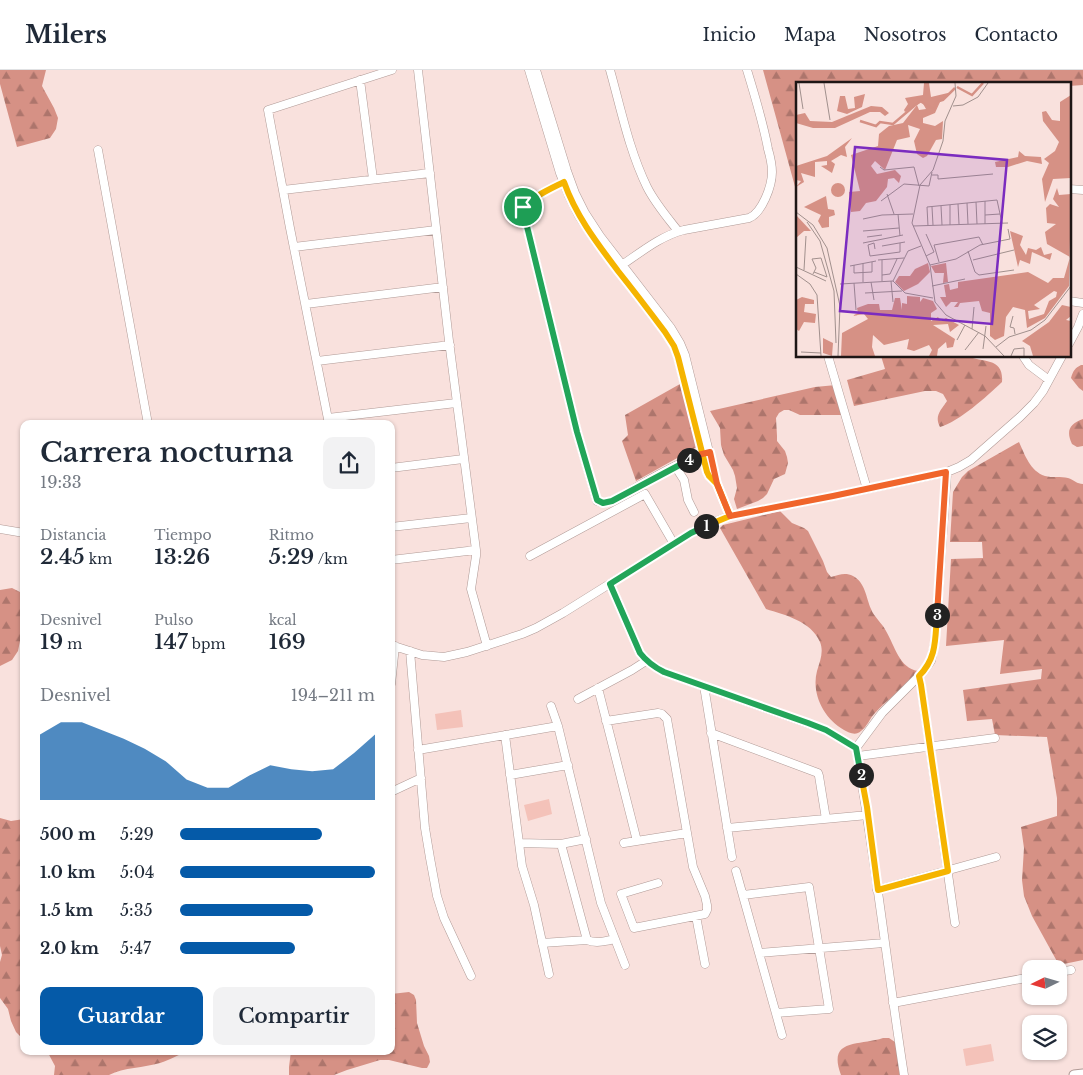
<!DOCTYPE html>
<html lang="es">
<head>
<meta charset="utf-8">
<style>
  :root { --surface:#fff; --page:#f2f2f3; --text:#1f2937; --muted:#747a83; --line:#e0e1e3; --accent:#055aa8 }
  body { margin:0; font-family:"Libre Baskerville",serif; background:var(--page); color:var(--text); height:100vh; display:flex; flex-direction:column; font-size:19px; white-space:nowrap }
  * { box-sizing:border-box; margin:0 }
  p { font-size:16px; color:var(--muted) }
  .icon { flex:none; width:28px; height:28px; fill:none; stroke:currentColor; stroke-width:2; stroke-linecap:round; stroke-linejoin:round }
  .map { position:relative; flex:1; overflow:hidden }
  .panel { position:absolute; left:20px; top:350px; width:375px; height:635px; display:flex; flex-direction:column; background:var(--surface); border-radius:10px; box-shadow:0 1px 4px #0004 }
  .panel>* { flex:none }
  .needle { width:32px; rotate:265deg }
  .tools { position:absolute; left:1022px; top:890px; display:grid; gap:10px }
  .tools a { display:grid; place-items:center; width:45px; height:45px; border-radius:10px; background:var(--surface); box-shadow:0 1px 4px #0004; font-size:25px }
  .pin { position:absolute; display:grid; place-items:center; width:42px; height:42px; color:#fff; margin:-21px; border:2px solid #fff; border-radius:50%; box-shadow:0 1px 5px #0007 }
  .km { position:absolute; width:25px; height:25px; margin:-12px; border-radius:50%; background:#222; color:#fff; font-size:14px; line-height:25px; text-align:center }
  .round { display:grid; place-items:center; flex:none; width:52px; height:52px; border-radius:10px; background:var(--page) }
  .summary { display:flex; align-items:center; justify-content:space-between; height:85px; padding:0 20px }
  h1 { font-size:28px; font-weight:600; line-height:38px }
  .metrics { display:grid; grid-template-columns:repeat(3,1fr); gap:8px; height:85px; padding:5px 20px }
  .metrics div { display:grid; align-content:center }
  .metrics b { font-size:21px; font-weight:600 }
  .metrics small { font-size:14px; font-weight:400 }
  .metrics p { font-size:14px }
  .chart { height:140px; padding:10px 20px }
  .chart p { display:flex; justify-content:space-between }
  .chart svg { width:100%; height:90px; margin-top:5px; fill:var(--accent); opacity:.7 }
  .button { display:flex; gap:10px; margin-top:auto; padding:10px 20px }
  .button a { flex:1; height:58px; border-radius:10px; background:var(--accent); color:#fff; font-size:20px; font-weight:600; line-height:58px; text-align:center }
  .button a+a { background:var(--page); color:var(--text) }
  ul { padding:0 20px; list-style:none; font-size:16px }
  li { display:grid; grid-template-columns:80px 60px 1fr; align-items:center; height:38px }
  li i { height:12px; border-radius:6px; background:var(--accent) }
  header { display:flex; align-items:center; gap:30px; box-sizing:border-box; height:70px; padding:0 25px; background:var(--surface); border-bottom:1px solid var(--line) }
  header strong { font-size:24px }
  nav { display:flex; gap:28px; margin-inline-start:auto; font-size:18px }
  .map>svg:first-child { display:block }
  .forest { fill:url(#forest-firs) }
  .pitch { fill:#f4c2b9 }
  .lines { fill:none; stroke-linecap:round; stroke-linejoin:round }
  .minor-casing { stroke:#b09a96; stroke-width:9 }
  .major-casing { stroke:#b09a96; stroke-width:11 }
  .minor { stroke:#fff; stroke-width:8 }
  .major { stroke:#fff; stroke-width:9 }
  .split-1-casing { stroke:#fff; stroke-width:10 }
  .split-2-casing { stroke:#fff; stroke-width:10 }
  .split-3-casing { stroke:#fff; stroke-width:10 }
  .split-4-casing { stroke:#fff; stroke-width:10 }
  .split-5-casing { stroke:#fff; stroke-width:10 }
  .split-1 { stroke:#f5b400; stroke-width:6 }
  .split-2 { stroke:#22a559; stroke-width:6 }
  .split-3 { stroke:#f5b400; stroke-width:6 }
  .split-4 { stroke:#f0652b; stroke-width:6 }
  .split-5 { stroke:#22a559; stroke-width:6 }
  .inset-river { fill:none; stroke:#d59084; stroke-width:2.5 }
  .inset-road { fill:none; stroke:#a1908d; stroke-width:1 }
  .view { fill:#7b2cbf; fill-opacity:0.15; stroke:#7b2cbf; stroke-width:2.5 }
  .inset-edge { fill:none; stroke:#1e1615; stroke-width:2.5 }
</style>
</head>
<body>
<header>
<strong>Milers</strong>
<nav><a>Inicio</a><a>Mapa</a><a>Nosotros</a><a>Contacto</a></nav>
</header>
<div class="map">
<svg width="1083" height="1005" viewBox="0 0 1083 1005">
  <defs>
    <pattern id="forest-firs" width="22" height="20" patternUnits="userSpaceOnUse" patternTransform="scale(1.25)"><rect width="22" height="20" fill="#d69185"/><path d="M5 1l3.5 6h-7zM16 11l3.5 6h-7z" fill="#ad756c"/></pattern>
  </defs>
  <rect width="100%" height="100%" fill="#f9e1dd"/>
  <path class="forest" d="M0 0H46L42 16 54 38 58 48 56 59 50 68 17 77 0 14Z
    M763 0H1083V15L1069 16V14H797V124Z
    M881 286H967C983 293 1004 287 1002 312 986 327 960 351 940 357 934 346 941 340 947 331L943 324 936 321H925L854 336 847 310 885 299Z
    M1081 295H1083V321L1079 318 1071 308C1073 301 1075 298 1081 295Z
    M680 314 697 377 636 411 622 371 628 365 625 345Z
    M836 315 842 345H800L789 340H784L779 343 776 348 777 366V371L785 381 787 387 788 393 785 404 774 409 767 424 763 428 758 431 737 439 734 429 737 418 735 406 733 400 724 385 721 375 720 358 710 341 815 317Z
    M1083 349V376L1077 377 1072 374C1066 361 1069 354 1083 349Z
    M1019 372C1025 385 1030 401 1045 406 1052 408 1061 406 1068 408 1074 410 1077 414 1083 414V890L1059 895 1032 846 1024 826 1022 810 1024 778 1021 757 1057 746V728L1047 667 995 665 992 649 967 651 963 620 1041 609 1042 599 1000 604 1004 570 946 576 951 489 983 488 982 472H950L953 422 962 407 968 401Z
    M780 441 792 453 804 458 808 461 823 491 827 502 831 507C839 505 845 502 853 506 865 512 866 527 871 539 874 547 882 553 886 561 895 576 899 598 918 601L919 605C904 617 888 629 875 643 870 648 867 657 861 661 856 666 849 663 844 660 824 649 811 624 817 601 820 591 824 582 820 572 811 551 785 545 766 539L720 458 723 455Z
    M12 518 22 523 24 526V565L20 571 18 581 12 590 0 596V520Z
    M0 748 11 751 24 749V967L20 966 16 962 11 951 8 939 0 928V892L2 885 0 876Z
    M409 922 414 925 416 930 417 953 424 976 429 986 430 992 427 998H422L389 990H380L347 1000 334 1005H289V997L291 981H391V924Z
    M883 968H889L898 974 901 1005H841C827 968 859 976 883 968Z
    M47 981H190C179 984 170 990 160 993 144 998 124 997 109 1005H54L55 996Z"/>
  <path class="pitch" d="M461 640 463 657 437 660 435 644Z
    M549 729 552 744 528 751 524 735Z
    M991 974 994 991 966 996 963 979Z"/>
  <g class="lines">
    <g class="minor-casing">
      <path id="minor" d="M418 0 449 271 476 480V486L471 519 487 576
        M529 0 560 103 569 126 579 146 595 170 665 262 674 276 678 287 707 402 709 406 716 413
        M536 0 567 101 575 123 585 143 600 166 671 258 680 273 685 285 717 414 730 446
        M610 0C621 39 629 80 647 117 655 133 667 147 678 161
        M360 10 373 109
        M98 80 148 354
        M570 110C554 116 535 125 523 137V140L577 362 597 431 603 433 612 431C643 414 677 392 709 382
        M1069 119 1083 120
        M283 120 430 103
        M294 177 436 160
        M619 197C640 183 660 166 684 160L749 148C762 143 772 116 772 102 772 94 770 86 768 79 763 52 755 26 747 0
        M1069 231 1083 233
        M306 234 443 217
        M1069 274 1078 257 1083 244
        M828 286 867 419
        M1023 286 1029 295 1049 310
        M317 291 450 275
        M328 348 456 333
        M329 354 290 158 268 40 392 0
        M675 396 684 410 688 430 694 442
        M391 398 463 389
        M391 457 471 448
        M0 459 24 463
        M530 486 645 424 674 474
        M391 490 476 480
        M610 514 640 583C647 592 654 596 664 602L807 653 826 660 856 678
        M391 575 422 585 444 587 467 582 522 564 536 558 563 543 691 463 709 454 730 446 833 426 947 402 959 397 971 390 1020 347 1034 333 1043 321 1062 286
        M410 581 425 758 430 788 437 826 444 848 471 906
        M919 606 921 615 955 853
        M391 614 395 576
        M704 616 732 787
        M598 618 637 771
        M578 629 632 600 646 591
        M551 636 558 656 601 833 625 895
        M606 651 658 643 662 644 667 649 693 797 705 826 707 835V840L705 844 634 858 621 824 658 813
        M711 663 818 703 819 706 826 749
        M505 665 522 796 534 835 549 904
        M418 680 558 656
        M858 686 995 668
        M510 705 568 695
        M391 722 421 708
        M727 758 868 745
        M519 773 561 774 586 769
        M624 773 687 763
        M561 774 587 870
        M736 801 782 965
        M877 820 996 787
        M743 825 809 817 829 939 776 943
        M696 846 705 894
        M542 873 587 870C596 874 606 871 615 869
        M759 883 884 873
        M1059 902 1071 900
        M893 933 1031 907
        M904 1005C887 896 875 787 856 678L882 643 924 601 931 591 935 572 947 402"/>
    </g>
    <g class="major-casing">
      <path id="major" d="M1074 1005 1083 1004"/>
    </g>
    <use href="#minor" class="minor"/>
    <use href="#major" class="major"/>
  </g>
  <g class="lines">
    <g class="split-1-casing">
      <path id="split-1" d="M523 137C534 126 550 119 564 112 576 146 597 173 618 201 634 221 650 242 665 262L674 276 678 287 707 402 709 406 717 414 730 446 706 456"/>
    </g>
    <g class="split-2-casing">
      <path id="split-2" d="M706 456 691 463 610 514 640 583C647 592 654 597 664 602L808 653 826 660 856 678 861 705"/>
    </g>
    <g class="split-3-casing">
      <path id="split-3" d="M861 705 867 737 878 820 948 801 921 615 919 606C937 588 935 569 937 545"/>
    </g>
    <g class="split-4-casing">
      <path id="split-4" d="M689 390 698 385 710 382 717 414 730 446 833 426 946 402 937 545"/>
    </g>
    <g class="split-5-casing">
      <path id="split-5" d="M523 137V140L577 362 597 430 603 433 612 431 689 390"/>
    </g>
    <use href="#split-1" class="split-1"/>
    <use href="#split-2" class="split-2"/>
    <use href="#split-3" class="split-3"/>
    <use href="#split-4" class="split-4"/>
    <use href="#split-5" class="split-5"/>
  </g>
  <g transform="translate(796 12)">
    <rect width="275" height="275" fill="#f9e1dd"/>
    <path d="M128 1H133L135 15 156 10 144 20 139 31 127 36V41L139 44 147 39 146 57 140 58 131 74 127 76 121 72 118 59 124 47 112 43 114 55 101 58 89 88 79 79 75 84 81 92 99 88 105 94 103 101 98 96 92 97 91 105 80 119 70 121 64 129 55 130 53 110 64 109 55 73 82 64 83 52 93 44 107 41 121 23 123 28 130 27 126 20 109 30 108 28 112 22 109 16 127 13ZM69 12 66 25 51 32 41 29 44 14H49L52 27 59 26 58 15ZM275 13V96L257 97 249 120 246 97 253 81 248 77 259 69 263 60 247 39 246 30 250 29 256 38 264 39V20ZM75 24 86 25 93 31 89 34 84 30H74L39 46H17L0 41V33L9 31 14 39 36 40ZM56 56 49 65 51 75 45 73 35 79 39 82 36 91 25 84 31 83V79L19 80V95L5 91 8 100 0 105 5 99 0 98V84L31 74ZM223 69 229 74 245 75 246 82 231 79 212 85H200L199 80 222 75ZM35 108a7 7 0 1 1 14 0a7 7 0 1 1-14 0ZM261 106 263 113 275 112 273 204 249 236 231 246 229 228 217 225 210 235 208 254 199 258 194 254V231L186 229 183 219 164 221 162 225H158L162 220H155L150 225 144 215H150L148 203 153 202 154 208 162 206V200L232 190 252 201 257 196H268L274 175 251 162 249 150 260 142 251 141 250 126 254 122 263 125 257 117ZM258 209 261 210 260 215 253 219 248 232 233 237 232 229 244 227 238 223ZM30 114 32 127 38 128 39 133 33 135V145L26 146 22 139 25 133 8 125ZM0 133 15 149H8L0 156ZM214 149 227 154 224 163 230 173 232 166 240 168 245 165 248 173 256 171 254 178 236 170 234 182 224 178 222 185ZM132 181 134 190 122 202 108 209 99 200 103 194H114L119 187ZM150 181 152 200 147 201 148 191H139L135 184ZM111 214 124 215V220L127 216 137 219 141 227 135 231V239L142 235 145 239 150 236 163 243 154 250 152 242 137 243 159 257 157 265 151 266 150 260 142 267 141 274H133L136 268 133 263 118 269 111 267 113 257 88 263 77 253 76 265 79 274H45L46 251 72 237 68 232 56 234 62 231 61 226 72 222H83L84 228H96L99 216H104L106 228V221L111 222ZM6 215 18 218V222H9L8 230 20 232 19 241 8 240 3 249 0 247V218ZM266 223 275 225V234L270 238 275 239V274H237L234 264 226 259 253 240ZM27 256 37 261 36 274 27 271Z" fill="#d69185" fill-rule="evenodd"/>
    <path class="inset-river" d="M161 5 176 13 187 1M64 39 80 44 84 40 97 42 124 19 138 27 140 20 147 18 159 6"/>
    <path class="inset-road" d="M3 1 7 27M28 1 34 38M159 1 160 14 149 39 147 59 137 88 124 103 116 141 134 183 139 220 150 233 189 254 208 274M157 24 167 23 182 15 192 1M84 85 88 88 118 85 123 104M136 93H142V97L197 92M91 112 98 132M85 119 108 102 133 104 136 90M189 119V142M180 120 181 142M171 121 172 142M162 122 163 142M154 123V143M145 124 146 143M136 125 137 143M0 130 17 143 31 166 44 224 42 274M102 132 104 154M189 133 204 132M67 137 86 133 117 132M11 140 24 159 38 209 40 261M117 144 212 141M132 144 131 125 201 118 206 141M67 149 103 146M71 155 86 153M67 161 107 153M86 164 109 160M79 167 78 161 72 163 74 174 104 170V161M172 169 179 190 183 193 218 188M130 174 138 170 130 152M82 178 108 176M86 178V199M177 178 218 168M143 180 138 163 183 155 187 163M58 183V191L76 190V180M134 183 160 177 184 163 214 157 212 147M54 184 80 179M0 185 30 199M8 188 10 154M0 192 14 202 21 213 25 274M17 192 20 186 16 177 25 176 31 195 18 190M86 193 94 192 101 177M95 199 97 220M97 199 112 169 125 164M67 200V181M75 200 78 218M58 201 60 228M44 202 97 199 109 211 137 216M136 204 169 197M69 211 106 209M217 234 214 245 218 246 219 252M176 247 178 225M161 258 169 243M200 265 213 255 235 248 249 238 275 204M187 267 190 244M169 268 183 250M5 270 25 271M215 274 218 267 228 266V274"/>
    <path class="view" d="M59 65 211 78 196 242 44 229Z"/>
    <rect width="275" height="275" class="inset-edge"/>
  </g>
</svg>
<div class="tools">
<a><svg class="needle" viewBox="-14 -14 28 28"><path d="M0-13l5 13h-10z" fill="#e53935"/><path d="M0 13l5-13h-10z" fill="#747a83"/></svg></a>
<a><svg class="icon" aria-label="layers" viewBox="0 0 24 24"><path d="M12 4l9 5-9 5-9-5zM3 14l9 5 9-5"/></svg></a>
</div>
<div class="pin" style="left:523px;top:137px;background:#1e9e55"><svg class="icon" aria-label="arrive" viewBox="0 0 24 24"><path d="M6 21V4h12l-3 4 3 4H6"/></svg></div>
<b class="km" style="left:706px;top:456px">1</b>
<b class="km" style="left:861px;top:705px">2</b>
<b class="km" style="left:937px;top:545px">3</b>
<b class="km" style="left:689px;top:390px">4</b>
<section class="panel">
<div class="summary"><div><h1>Carrera nocturna</h1><p>19:33</p></div><a class="round"><svg class="icon" aria-label="share" viewBox="0 0 24 24"><path d="M12 15V3M7 8l5-5 5 5M5 13v7h14v-7"/></svg></a></div>
<div class="metrics">
<div><p>Distancia</p><b>2.45<small> km</small></b></div>
<div><p>Tiempo</p><b>13:26</b></div>
<div><p>Ritmo</p><b>5:29<small> /km</small></b></div>
</div>
<div class="metrics">
<div><p>Desnivel</p><b>19<small> m</small></b></div>
<div><p>Pulso</p><b>147<small> bpm</small></b></div>
<div><p>kcal</p><b>169</b></div>
</div>
<div class="chart"><p><span>Desnivel</span>194–211 m</p>
<svg viewBox="0 0 160 44" preserveAspectRatio="none"><path d="M0 44V12L10 6L20 6L30 10L40 14L50 19L60 25L70 34L80 38L90 38L100 32L110 27L120 29L130 30L140 29L150 21L160 12V44z"/></svg>
</div>
<ul>
<li><b>500 m</b>5:29<i style="width:73%"></i></li>
<li><b>1.0 km</b>5:04<i style="width:100%"></i></li>
<li><b>1.5 km</b>5:35<i style="width:68%"></i></li>
<li><b>2.0 km</b>5:47<i style="width:59%"></i></li>
</ul>
<div class="button"><a>Guardar</a><a>Compartir</a></div>
</section>
</div>
</body>
</html>
